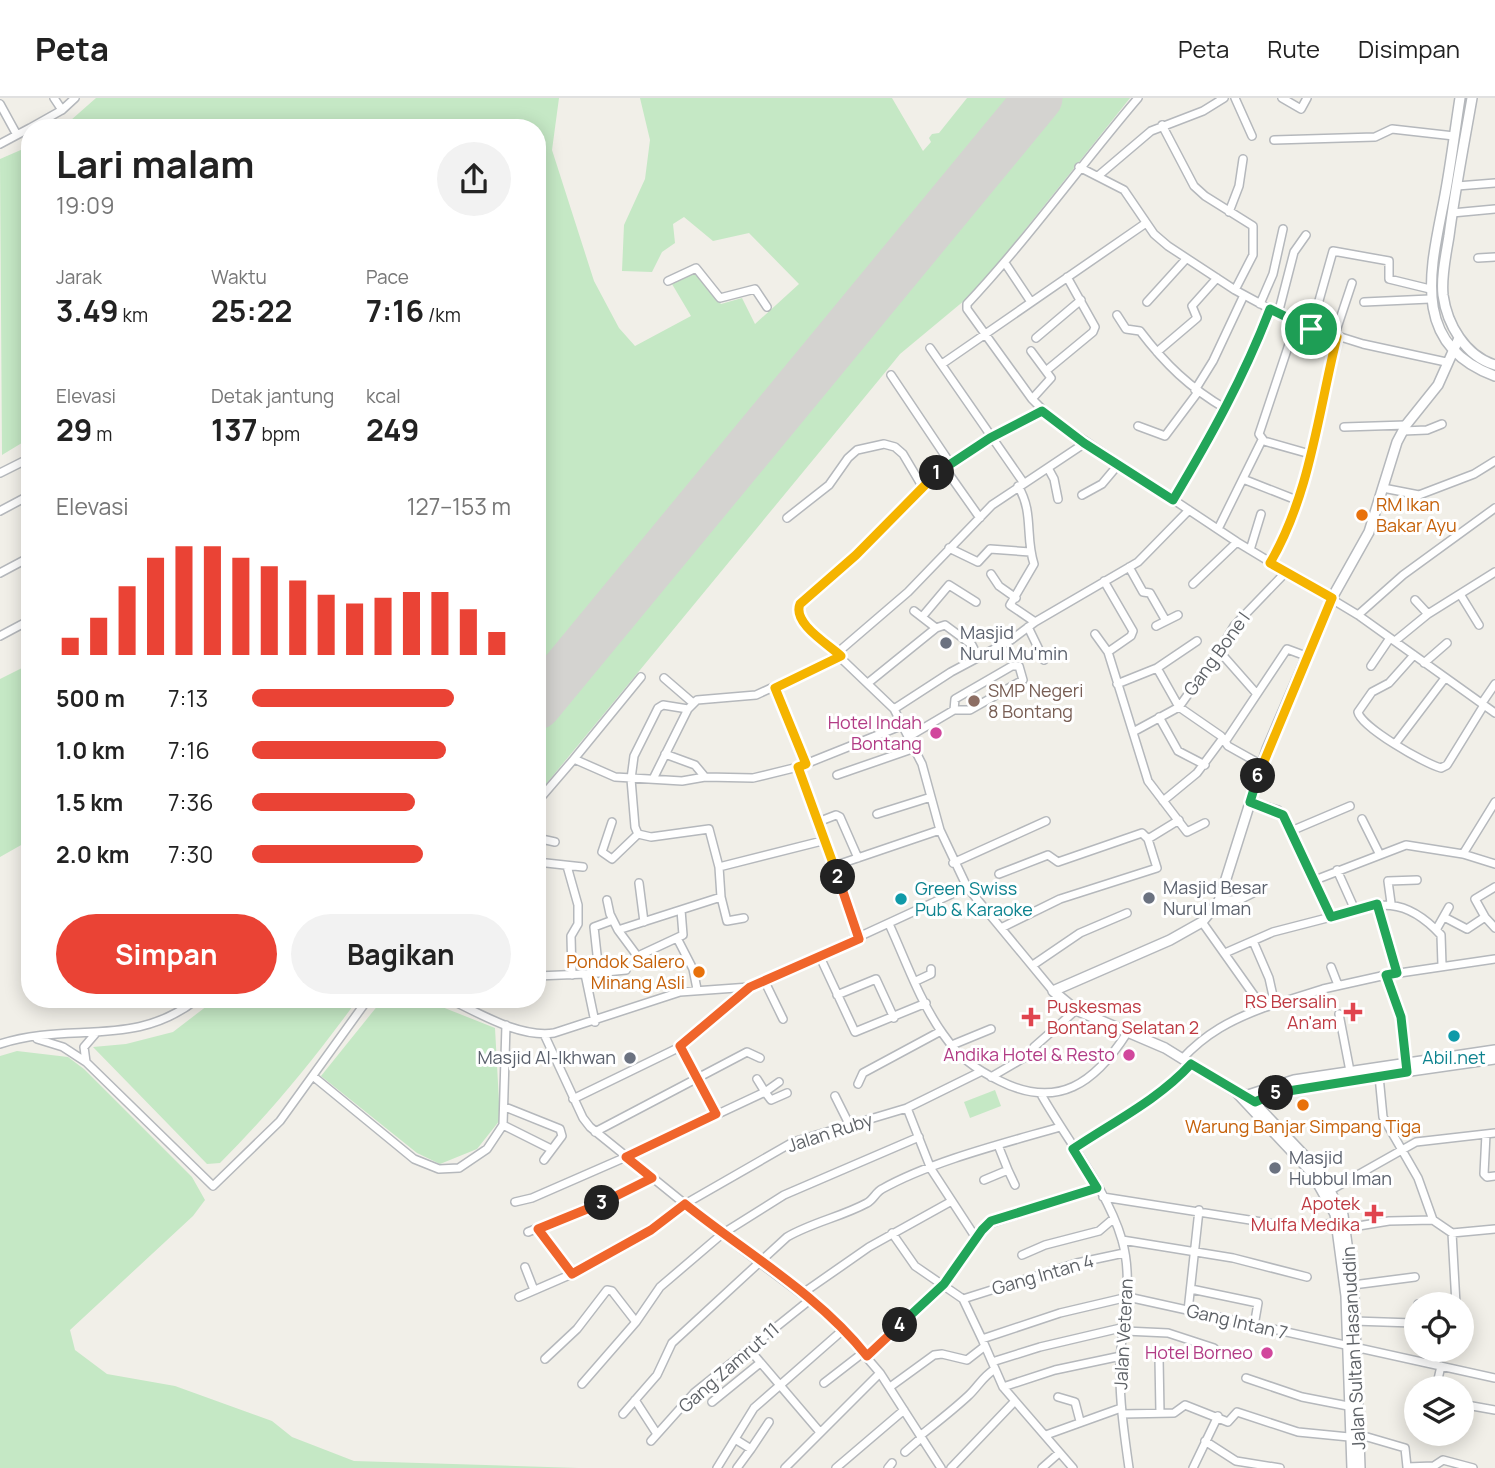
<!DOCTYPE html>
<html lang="id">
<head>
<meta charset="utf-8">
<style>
  :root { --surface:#fff; --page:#f2f2f2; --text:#222; --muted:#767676; --line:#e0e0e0; --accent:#ea4335 }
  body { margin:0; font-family:Manrope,sans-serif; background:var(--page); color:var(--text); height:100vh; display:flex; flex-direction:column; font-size:26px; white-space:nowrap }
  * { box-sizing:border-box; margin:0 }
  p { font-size:23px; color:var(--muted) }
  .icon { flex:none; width:38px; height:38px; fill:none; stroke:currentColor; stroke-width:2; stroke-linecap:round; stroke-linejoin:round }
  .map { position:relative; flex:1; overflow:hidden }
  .side { position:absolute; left:21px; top:21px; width:525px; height:889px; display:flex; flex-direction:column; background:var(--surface); border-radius:28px; box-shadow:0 4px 18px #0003 }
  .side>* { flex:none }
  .tools { position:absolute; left:1404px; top:1194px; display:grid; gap:14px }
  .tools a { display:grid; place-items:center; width:70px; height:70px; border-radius:50%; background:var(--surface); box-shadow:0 4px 18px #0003; font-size:35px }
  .pin { position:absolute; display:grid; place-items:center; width:60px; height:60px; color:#fff; margin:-30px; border:4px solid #fff; border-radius:50%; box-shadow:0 2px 7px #0007 }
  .km { position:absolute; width:35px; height:35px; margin:-18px; border-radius:50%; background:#222; color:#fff; font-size:19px; line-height:35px; text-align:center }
  .round { display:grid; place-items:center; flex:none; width:74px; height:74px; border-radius:37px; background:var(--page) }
  .head { display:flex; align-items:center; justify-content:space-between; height:119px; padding:0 35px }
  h1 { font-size:38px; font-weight:700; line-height:52px }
  .figures { display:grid; grid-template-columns:repeat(3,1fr); gap:10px; height:119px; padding:7px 35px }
  .figures div { display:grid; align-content:center }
  .figures b { font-size:30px; font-weight:700 }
  .figures small { font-size:19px; font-weight:400 }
  .figures p { font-size:19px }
  .chart { height:196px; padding:14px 35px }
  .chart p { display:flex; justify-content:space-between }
  .chart svg { width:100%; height:126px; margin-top:7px; stroke:var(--accent); stroke-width:6 }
  .cta { display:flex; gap:14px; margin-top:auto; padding:14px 35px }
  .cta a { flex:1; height:80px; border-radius:42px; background:var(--accent); color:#fff; font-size:28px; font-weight:700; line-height:80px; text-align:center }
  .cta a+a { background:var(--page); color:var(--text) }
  ul { padding:0 35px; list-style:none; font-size:23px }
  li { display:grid; grid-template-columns:112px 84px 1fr; align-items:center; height:52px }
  li i { height:18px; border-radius:9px; background:var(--accent) }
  header { display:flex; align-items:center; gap:42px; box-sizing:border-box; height:98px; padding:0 35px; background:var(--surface); border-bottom:2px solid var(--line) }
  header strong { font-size:33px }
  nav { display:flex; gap:38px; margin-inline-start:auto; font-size:24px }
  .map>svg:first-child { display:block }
  .green { fill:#c5e8c5 }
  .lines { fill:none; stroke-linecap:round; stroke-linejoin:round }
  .runway { stroke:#d4d3d0; stroke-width:49 }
  .minor-casing { stroke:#b5b8bc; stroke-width:10 }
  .tertiary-casing { stroke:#b5b8bc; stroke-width:12 }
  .minor { stroke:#fff; stroke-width:7 }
  .tertiary { stroke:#fff; stroke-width:9 }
  .split-1-casing { stroke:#fff; stroke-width:14 }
  .split-2-casing { stroke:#fff; stroke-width:14 }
  .split-3-casing { stroke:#fff; stroke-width:14 }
  .split-4-casing { stroke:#fff; stroke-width:14 }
  .split-5-casing { stroke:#fff; stroke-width:14 }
  .split-6-casing { stroke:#fff; stroke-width:14 }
  .split-7-casing { stroke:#fff; stroke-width:14 }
  .split-1 { stroke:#22a559; stroke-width:9 }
  .split-2 { stroke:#f5b400; stroke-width:9 }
  .split-3 { stroke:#f0652b; stroke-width:9 }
  .split-4 { stroke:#f0652b; stroke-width:9 }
  .split-5 { stroke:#22a559; stroke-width:9 }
  .split-6 { stroke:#22a559; stroke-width:9 }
  .split-7 { stroke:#f5b400; stroke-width:9 }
  .food-dot { fill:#e8710a; stroke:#fff; stroke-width:2.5 }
  .worship-dot { fill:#6b7280; stroke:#fff; stroke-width:2.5 }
  .education-dot { fill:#8d6e63; stroke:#fff; stroke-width:2.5 }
  .hotel-dot { fill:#d1479c; stroke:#fff; stroke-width:2.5 }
  .culture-dot { fill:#0f9aa8; stroke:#fff; stroke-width:2.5 }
  .health-dot { fill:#e0444e; stroke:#fff; stroke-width:2.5 }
  .labels { text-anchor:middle; stroke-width:6; stroke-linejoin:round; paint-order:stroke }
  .food-label { font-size:18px; fill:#c56008; stroke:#fff; text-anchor:start }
  .worship-label { font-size:18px; fill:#5b616d; stroke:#fff; text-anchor:start }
  .street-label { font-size:18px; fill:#5f6368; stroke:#fff }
  .education-label { font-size:18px; fill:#785e54; stroke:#fff; text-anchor:start }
  .hotel-label { font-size:18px; fill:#b23c85; stroke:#fff; text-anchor:end }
  .culture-label { font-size:18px; fill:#0d838f; stroke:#fff; text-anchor:start }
  .health-label { font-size:18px; fill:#be3a42; stroke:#fff; text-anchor:end }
</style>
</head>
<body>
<header>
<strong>Peta</strong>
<nav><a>Peta</a><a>Rute</a><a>Disimpan</a></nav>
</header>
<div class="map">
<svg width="1495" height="1370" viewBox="0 0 1495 1370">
  <rect width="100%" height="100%" fill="#f1efe8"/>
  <path class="green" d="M96 0H559L552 52 594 183 619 230 635 248 691 218 672 186 695 175 721 206 742 200 755 226 799 186 749 135 713 143 684 119 673 126 675 145 662 154 652 174 622 173 624 127 645 81 650 42 640 0H892L923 53 931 44 929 40 932 36 939 35 967 0H1015L1014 10 537 587V30H62Z
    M1055 0H1130L977 192 900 256 878 283 537 697V627Z
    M30 48V340L2 357 0 61Z
    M30 566V742L0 759V581Z
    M216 901H358C315 960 271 1014 220 1065L207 1066 93 949 126 946 173 934Z
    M383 901H422L495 930 500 1022 477 1051 440 1066 417 1055 321 978Z
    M17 953 68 959 84 971 192 1079 205 1102 193 1118 70 1232 75 1252 107 1276 175 1288 272 1323 292 1339 354 1363 579 1370H0V958Z
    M995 992 1001 1008 970 1020 964 1004Z"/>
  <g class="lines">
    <path class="runway" d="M537 607 1038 0"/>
    <g class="minor-casing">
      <path id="minor" d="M54 0 62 12
        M1138 0C1080 68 1028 141 967 206V211L1032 301 1052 321 1237 444 1358 517 1495 615
        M1235 0 1252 38
        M1282 0 1301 11 1307 0
        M0 6 17 37
        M1162 27 1194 88 1205 98 1253 128V157L1235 192
        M30 30 62 12 75 0
        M1274 42 1375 39 1392 31 1454 38
        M0 46 30 30
        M1079 69 1124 92 1154 136 1168 148 1235 192 1296 225 1363 246 1446 264
        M1098 78 1151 33 1203 13 1224 0
        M1457 88 1495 85
        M1229 114 1239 88 1243 61
        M1452 115 1495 111
        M1478 160 1495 159
        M1005 165 1031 204
        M668 183 696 170 720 200 755 191 767 209
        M1147 204 1186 161
        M1364 204 1430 201
        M1260 206 1273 176 1283 131
        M1278 216 1294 154 1306 137
        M1117 217 1126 231 1140 233C1165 266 1190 290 1226 311
        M1296 225 1259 336 1264 343 1310 356
        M1311 231 1333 153 1389 163V181L1430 191
        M1334 239 1352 185
        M1036 240 1081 202
        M930 250 1023 384
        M1031 253 1051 280 1032 301
        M1157 254 1197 220 1192 208 1217 180
        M942 266 1146 125
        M1047 272 1093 234 1095 229 1067 179
        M891 277 950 365
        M1195 292 1213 263 1244 197
        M1042 313 950 365 922 388 856 457 800 506 798 514 802 523 894 611 922 666 940 732 967 789 1053 893
        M1138 328 1165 338 1198 294
        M1344 329 1406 327
        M1403 333 1427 332 1442 326
        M944 369 980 420
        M1048 370 1054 381 1058 401
        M0 375 30 360
        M1243 381 1299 403
        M1018 388C1034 414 1025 439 1034 466L1010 507 1035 524
        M1383 390 1419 397 1474 376 1495 363
        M1082 397 1102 386 1118 367
        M1173 402C1210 340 1244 279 1270 211
        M0 413 30 397
        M787 420 829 387 848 360 857 352 884 346 895 349 903 356 922 388
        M1218 431 1262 342
        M949 450 978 464 990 451 1030 454
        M1250 452 1261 416
        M1270 465C1310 397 1318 315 1337 239
        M1129 469 1143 494 1150 495 1166 523 1156 528
        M0 475 30 459
        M991 476 999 488 1016 500
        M1104 483 1133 533 1131 538 1108 554 1148 683 1187 734 1205 725
        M1193 486 1237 444
        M1460 496 1479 527
        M1415 502 1428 516
        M1358 517 1403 477 1495 410
        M922 519 949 487 976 504
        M1166 523 1178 517
        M1028 529 1044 562
        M936 530 945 527 972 547 978 559
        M1095 536 1108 554
        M0 538 30 522
        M1395 543 1428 516 1495 474
        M1219 553 1256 595
        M837 555 908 494 992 407 1085 345
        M1414 557 1389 585 1372 594 1358 614C1361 629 1425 666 1441 670L1447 667 1484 607
        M1424 565 1447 545
        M1371 568 1390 540
        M1157 570 1179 609 1221 638 1228 648 1262 667
        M664 580 693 605
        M868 585 936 530 914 513
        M1117 586 1157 570 1197 543
        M774 590 806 666
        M1482 605 1495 586
        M894 611 951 574 1011 542 1035 524 1138 464 1189 412
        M1159 619 1178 653 1205 667
        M1133 634 1179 609 1219 553 1234 528 1286 474
        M910 638 954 612 955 601 1012 568H1019L1023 582 970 612H954
        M1225 644 1287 551 1306 558
        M1395 646 1445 580
        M665 656 695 667 705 679
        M574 661 641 579
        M798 669 859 841
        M837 677 915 650
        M654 679 688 611 697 602 756 597 841 558
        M1163 703 1197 675 1223 640
        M537 704 574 661 615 679 682 683 705 679 753 680 798 669 903 627
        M877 716 931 699
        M1362 721 1379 755
        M612 724 602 754 612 761 638 736
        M818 724 836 717 840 719 858 760
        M1291 733 1350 708
        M537 740 555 744
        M1463 756 1495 704
        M537 764 583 769
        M953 765 1046 723
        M567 768 578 807V826L571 838 572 877
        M834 768 940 732
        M719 769 826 742
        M1337 772 1355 812
        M999 776 1048 757 1058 764 1142 735 1148 741
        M1315 782 1406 747 1463 756 1495 766
        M639 785 644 824
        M721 799 727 823 744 820
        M607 802 610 816 618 832 721 799 719 769 709 731 651 739 638 736 635 729 631 681 634 658 658 610 663 607 688 611
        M1219 803 1241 801 1253 795
        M1391 805 1388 783 1417 782
        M1377 806 1397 875
        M1331 819C1378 805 1403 796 1441 837L1442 867
        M1444 819 1467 831 1485 819 1495 830
        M1485 819 1475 801 1495 789
        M1202 824 1263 910 1323 891 1386 877 1495 861
        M889 826C906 863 920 904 943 936 959 959 975 971 1000 983 1058 1012 1095 985 1127 935
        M1003 829 1060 801 1157 770 1148 741 1179 722
        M618 832 641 863
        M1436 832 1449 809
        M677 840 693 871 697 891
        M1253 843 1269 880 1275 907
        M1225 855 1273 834 1331 819 1286 721 1278 712 1250 704
        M638 858 683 837 681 812
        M820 859 855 934 926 905
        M1033 867 1080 835 1127 815
        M1331 869 1338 887
        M599 875 594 829 613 822
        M585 876 626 872
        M1386 877 1401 919 1406 968
        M537 878 585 876 595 924
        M764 882 783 921
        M916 883 931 876V871
        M837 897 876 881 894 920
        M449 901C479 915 519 940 554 935L680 894 750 889 967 789
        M1339 916 1350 973
        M96 935 84 949 86 964 213 1088 280 1023 368 901
        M544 936 583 1020 590 1029 722 1136 832 1219 880 1275 941 1370
        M37 941 63 949 86 964
        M0 946C69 923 135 951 197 901
        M952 947 991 931
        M680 949 716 1016
        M1182 961C1206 935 1231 922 1263 910
        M1379 978 1383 1019 1418 1080 1433 1122 1452 1135 1495 1131
        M314 979 414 1061 439 1071 459 1070 487 1051 503 1027 506 927
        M991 979 1032 955 1034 949 1076 912
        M757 981 765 994 779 984
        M858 986 863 975 941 933
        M835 998 850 1028
        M1042 998C1067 1042 1108 1093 1122 1142 1134 1184 1122 1222 1120 1264 1119 1300 1124 1335 1129 1370
        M573 1001 680 949 750 889
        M505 1009 560 1031 562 1038 544 1062
        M907 1010 931 1071 976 1140
        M503 1027 551 1051
        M595 1034 747 954 760 960
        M1486 1036 1484 1076 1487 1079 1495 1078
        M1073 1051C1113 1023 1158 1001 1191 966
        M1008 1072 1015 1087
        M984 1082 1008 1072 998 1047
        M1331 1092 1416 1044 1495 1035
        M1103 1099 1294 1129 1337 1125
        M515 1104 532 1100 626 1059 765 994 771 1002 787 995
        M1346 1130 1389 1123 1433 1122
        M538 1131 572 1176
        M528 1134 624 1095 651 1080
        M892 1135 915 1168 963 1201 982 1241 1060 1215 1128 1199 1495 1280
        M1452 1135 1456 1206
        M1122 1142 1233 1160 1307 1179
        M1022 1157 1045 1147 1099 1133 1113 1121
        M525 1169 534 1192
        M1353 1187 1415 1179
        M1191 1191 1258 1205 1254 1228
        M803 1195 869 1149 950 1104
        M519 1199 572 1176 636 1140 685 1106 793 1044 907 1010 980 974
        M963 1201 1077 1165 1124 1155
        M1418 1206H1427
        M1188 1213 1199 1112
        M1354 1223 1413 1225 1416 1214
        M1461 1230 1466 1235
        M1125 1233 1168 1235 1214 1250
        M982 1241 1003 1289 1073 1370
        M749 1251 819 1333
        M867 1257 945 1186 986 1127 1097 1090
        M1159 1260 1160 1315
        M545 1261 577 1231 607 1192 612 1193 636 1224
        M992 1264 1040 1249 1125 1229
        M1246 1280 1302 1299 1348 1308
        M824 1285 864 1254
        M582 1286 636 1224 660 1189 722 1136 784 1097 919 1039
        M890 1289 934 1257 942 1256 967 1262 985 1248
        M1003 1289 1055 1272 1121 1258
        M1436 1290 1441 1268
        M1058 1299 1075 1304 1080 1323
        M635 1302 657 1336
        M712 1304 760 1265
        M1461 1306 1495 1312
        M623 1316 657 1277 672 1245 787 1139C813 1124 841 1119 867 1105 873 1102 876 1094 882 1091 932 1063 1005 1045 1060 1029
        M1122 1316 1174 1315 1185 1307 1228 1324 1237 1314 1298 1334 1349 1339
        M1357 1336 1405 1350 1407 1369 1434 1368 1443 1362 1473 1370
        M1046 1337 1121 1310
        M920 1338C936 1325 953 1312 968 1298 978 1289 982 1279 995 1271
        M735 1341 751 1351 769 1324
        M651 1343 694 1295 811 1201
        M1205 1343 1236 1363 1280 1370
        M905 1354 921 1340
        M717 1370 754 1310 844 1231
        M737 1370 751 1351
        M785 1370 880 1275
        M836 1370 904 1312
        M888 1370 892 1365
        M951 1370 1014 1304
        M1042 1370 1059 1355
        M1193 1370 1218 1318"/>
    </g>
    <g class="tertiary-casing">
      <path id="tertiary" d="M1460 0C1455 32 1451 65 1445 97 1432 166 1407 246 1495 278
        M1472 0C1464 46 1455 92 1449 138 1446 157 1441 178 1443 197 1447 226 1465 258 1495 267
        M1236 994 1312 1075 1335 1116 1346 1198 1352 1370
        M1245 998 1294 982 1495 952
        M1251 1008 1286 992 1306 988 1495 961
        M1360 1370 1354 1197 1343 1117 1319 1073 1247 997 1236 994 1165 950 1076 912 1053 893 1170 842 1202 824 1219 803 1267 651 1332 500 1369 434 1397 344 1406 327 1438 287 1459 240"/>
    </g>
    <use href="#minor" class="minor"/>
    <use href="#tertiary" class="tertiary"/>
  </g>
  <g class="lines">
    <g class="split-1-casing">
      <path id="split-1" d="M937 375 990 340 1042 313 1084 345 1173 402C1210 340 1244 279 1270 211L1311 231"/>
    </g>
    <g class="split-2-casing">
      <path id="split-2" d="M838 779 798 669 806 666 775 590 841 558C828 546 792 525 800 506L856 457 937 375"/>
    </g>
    <g class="split-3-casing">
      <path id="split-3" d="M602 1105 652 1080 626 1059 716 1016 680 948 750 889 859 841 838 779"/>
    </g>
    <g class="split-4-casing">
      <path id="split-4" d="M602 1105 538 1131 572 1176 651 1132 685 1106C746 1155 818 1196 867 1258L900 1227"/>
    </g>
    <g class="split-5-casing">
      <path id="split-5" d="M900 1227 944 1186 982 1132 991 1123 1097 1090 1073 1051C1113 1024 1158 1002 1191 966L1255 1004 1276 995"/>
    </g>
    <g class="split-6-casing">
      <path id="split-6" d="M1258 678 1250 704 1283 717 1331 819 1377 806 1397 875 1386 877 1401 919 1407 974 1276 995"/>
    </g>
    <g class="split-7-casing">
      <path id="split-7" d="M1258 678 1332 500 1270 465C1310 397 1318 315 1337 239L1311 231"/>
    </g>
    <use href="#split-1" class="split-1"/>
    <use href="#split-2" class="split-2"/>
    <use href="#split-3" class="split-3"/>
    <use href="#split-4" class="split-4"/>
    <use href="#split-5" class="split-5"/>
    <use href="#split-6" class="split-6"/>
    <use href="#split-7" class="split-7"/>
  </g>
  <g class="food-dot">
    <circle cx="1362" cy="417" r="7"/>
    <circle cx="699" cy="874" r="7"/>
    <circle cx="1303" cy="1007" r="7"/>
  </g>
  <g class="worship-dot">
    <circle cx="946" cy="545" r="7"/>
    <circle cx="1149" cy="800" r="7"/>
    <circle cx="630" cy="960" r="7"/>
    <circle cx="1275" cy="1070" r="7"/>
  </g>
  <circle class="education-dot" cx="974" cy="603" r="7"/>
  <g class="hotel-dot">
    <circle cx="936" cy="635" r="7"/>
    <circle cx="1129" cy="957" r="7"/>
    <circle cx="1267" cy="1255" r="7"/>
  </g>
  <g class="culture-dot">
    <circle cx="901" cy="801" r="7"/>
    <circle cx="1454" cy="938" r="7"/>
  </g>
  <g class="health-dot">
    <path d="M1349.5 903.5h7v7h7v7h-7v7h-7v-7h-7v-7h7z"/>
    <path d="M1027.5 908.5h7v7h7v7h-7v7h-7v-7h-7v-7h7z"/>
    <path d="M1370.5 1105.5h7v7h7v7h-7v7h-7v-7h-7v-7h7z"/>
  </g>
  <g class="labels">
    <g class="food-label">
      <text x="1376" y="413">RM Ikan<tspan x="1376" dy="21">Bakar Ayu</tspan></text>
      <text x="685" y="870" text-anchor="end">Pondok Salero<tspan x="685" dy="21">Minang Asli</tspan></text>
      <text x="1303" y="1035" text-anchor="middle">Warung Banjar Simpang Tiga</text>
    </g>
    <g class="worship-label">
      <text x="960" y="541">Masjid<tspan x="960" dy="21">Nurul Mu'min</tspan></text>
      <text x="1163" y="796">Masjid Besar<tspan x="1163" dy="21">Nurul Iman</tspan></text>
      <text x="616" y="966" text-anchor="end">Masjid Al-Ikhwan</text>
      <text x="1289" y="1066">Masjid<tspan x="1289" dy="21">Hubbul Iman</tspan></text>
    </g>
    <g class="street-label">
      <text transform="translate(1217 556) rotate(-54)" y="6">Gang Bone I</text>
      <text transform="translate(830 1035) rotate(-18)" y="6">Jalan Ruby</text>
      <text transform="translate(1043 1177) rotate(-16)" y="6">Gang Intan 4</text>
      <text transform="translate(1237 1224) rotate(13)" y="6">Gang Intan 7</text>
      <text transform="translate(1124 1236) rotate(-87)" y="6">Jalan Veteran</text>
      <text transform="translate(1354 1250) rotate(-93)" y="6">Jalan Sultan Hasanuddin</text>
      <text transform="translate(729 1270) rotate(-41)" y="6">Gang Zamrut 11</text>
    </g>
    <g class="education-label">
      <text x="988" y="599">SMP Negeri<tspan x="988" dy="21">8 Bontang</tspan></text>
    </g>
    <g class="hotel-label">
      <text x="922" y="631">Hotel Indah<tspan x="922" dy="21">Bontang</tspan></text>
      <text x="1115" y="963">Andika Hotel &amp; Resto</text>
      <text x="1253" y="1261">Hotel Borneo</text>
    </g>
    <g class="culture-label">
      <text x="915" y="797">Green Swiss<tspan x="915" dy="21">Pub &amp; Karaoke</tspan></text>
      <text x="1454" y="966" text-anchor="middle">Abil.net</text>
    </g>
    <g class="health-label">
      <text x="1337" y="910">RS Bersalin<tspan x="1337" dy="21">An'am</tspan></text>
      <text x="1047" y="915" text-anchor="start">Puskesmas<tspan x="1047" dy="21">Bontang Selatan 2</tspan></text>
      <text x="1360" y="1112">Apotek<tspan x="1360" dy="21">Mulfa Medika</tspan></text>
    </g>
  </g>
</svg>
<div class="tools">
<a><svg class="icon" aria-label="locate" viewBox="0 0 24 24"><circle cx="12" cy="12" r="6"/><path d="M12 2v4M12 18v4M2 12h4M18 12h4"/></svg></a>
<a><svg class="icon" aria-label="layers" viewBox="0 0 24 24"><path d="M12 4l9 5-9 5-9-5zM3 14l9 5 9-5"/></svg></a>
</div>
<div class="pin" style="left:1311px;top:231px;background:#1e9e55"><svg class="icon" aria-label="arrive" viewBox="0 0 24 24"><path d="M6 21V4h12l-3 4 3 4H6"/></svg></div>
<b class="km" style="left:937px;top:375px">1</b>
<b class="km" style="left:838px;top:779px">2</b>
<b class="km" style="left:602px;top:1105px">3</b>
<b class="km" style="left:900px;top:1227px">4</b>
<b class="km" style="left:1276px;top:995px">5</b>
<b class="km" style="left:1258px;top:678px">6</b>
<section class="side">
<div class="head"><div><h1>Lari malam</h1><p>19:09</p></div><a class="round"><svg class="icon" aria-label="share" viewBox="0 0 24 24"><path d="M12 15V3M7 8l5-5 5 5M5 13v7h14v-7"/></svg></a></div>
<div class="figures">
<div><p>Jarak</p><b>3.49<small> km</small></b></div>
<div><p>Waktu</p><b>25:22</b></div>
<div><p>Pace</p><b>7:16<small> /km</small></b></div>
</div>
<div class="figures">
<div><p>Elevasi</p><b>29<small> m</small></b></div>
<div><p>Detak jantung</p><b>137<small> bpm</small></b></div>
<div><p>kcal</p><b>249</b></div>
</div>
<div class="chart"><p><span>Elevasi</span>127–153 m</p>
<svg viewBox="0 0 160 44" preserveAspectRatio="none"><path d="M5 44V38M15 44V31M25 44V20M35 44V10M45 44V6M55 44V6M65 44V10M75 44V13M85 44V18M95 44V23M105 44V26M115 44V24M125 44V22M135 44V22M145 44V28M155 44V36"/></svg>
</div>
<ul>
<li><b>500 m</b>7:13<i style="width:78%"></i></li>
<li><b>1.0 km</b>7:16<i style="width:75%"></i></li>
<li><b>1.5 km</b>7:36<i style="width:63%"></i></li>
<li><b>2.0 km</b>7:30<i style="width:66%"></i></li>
</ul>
<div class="cta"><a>Simpan</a><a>Bagikan</a></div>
</section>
</div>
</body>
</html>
